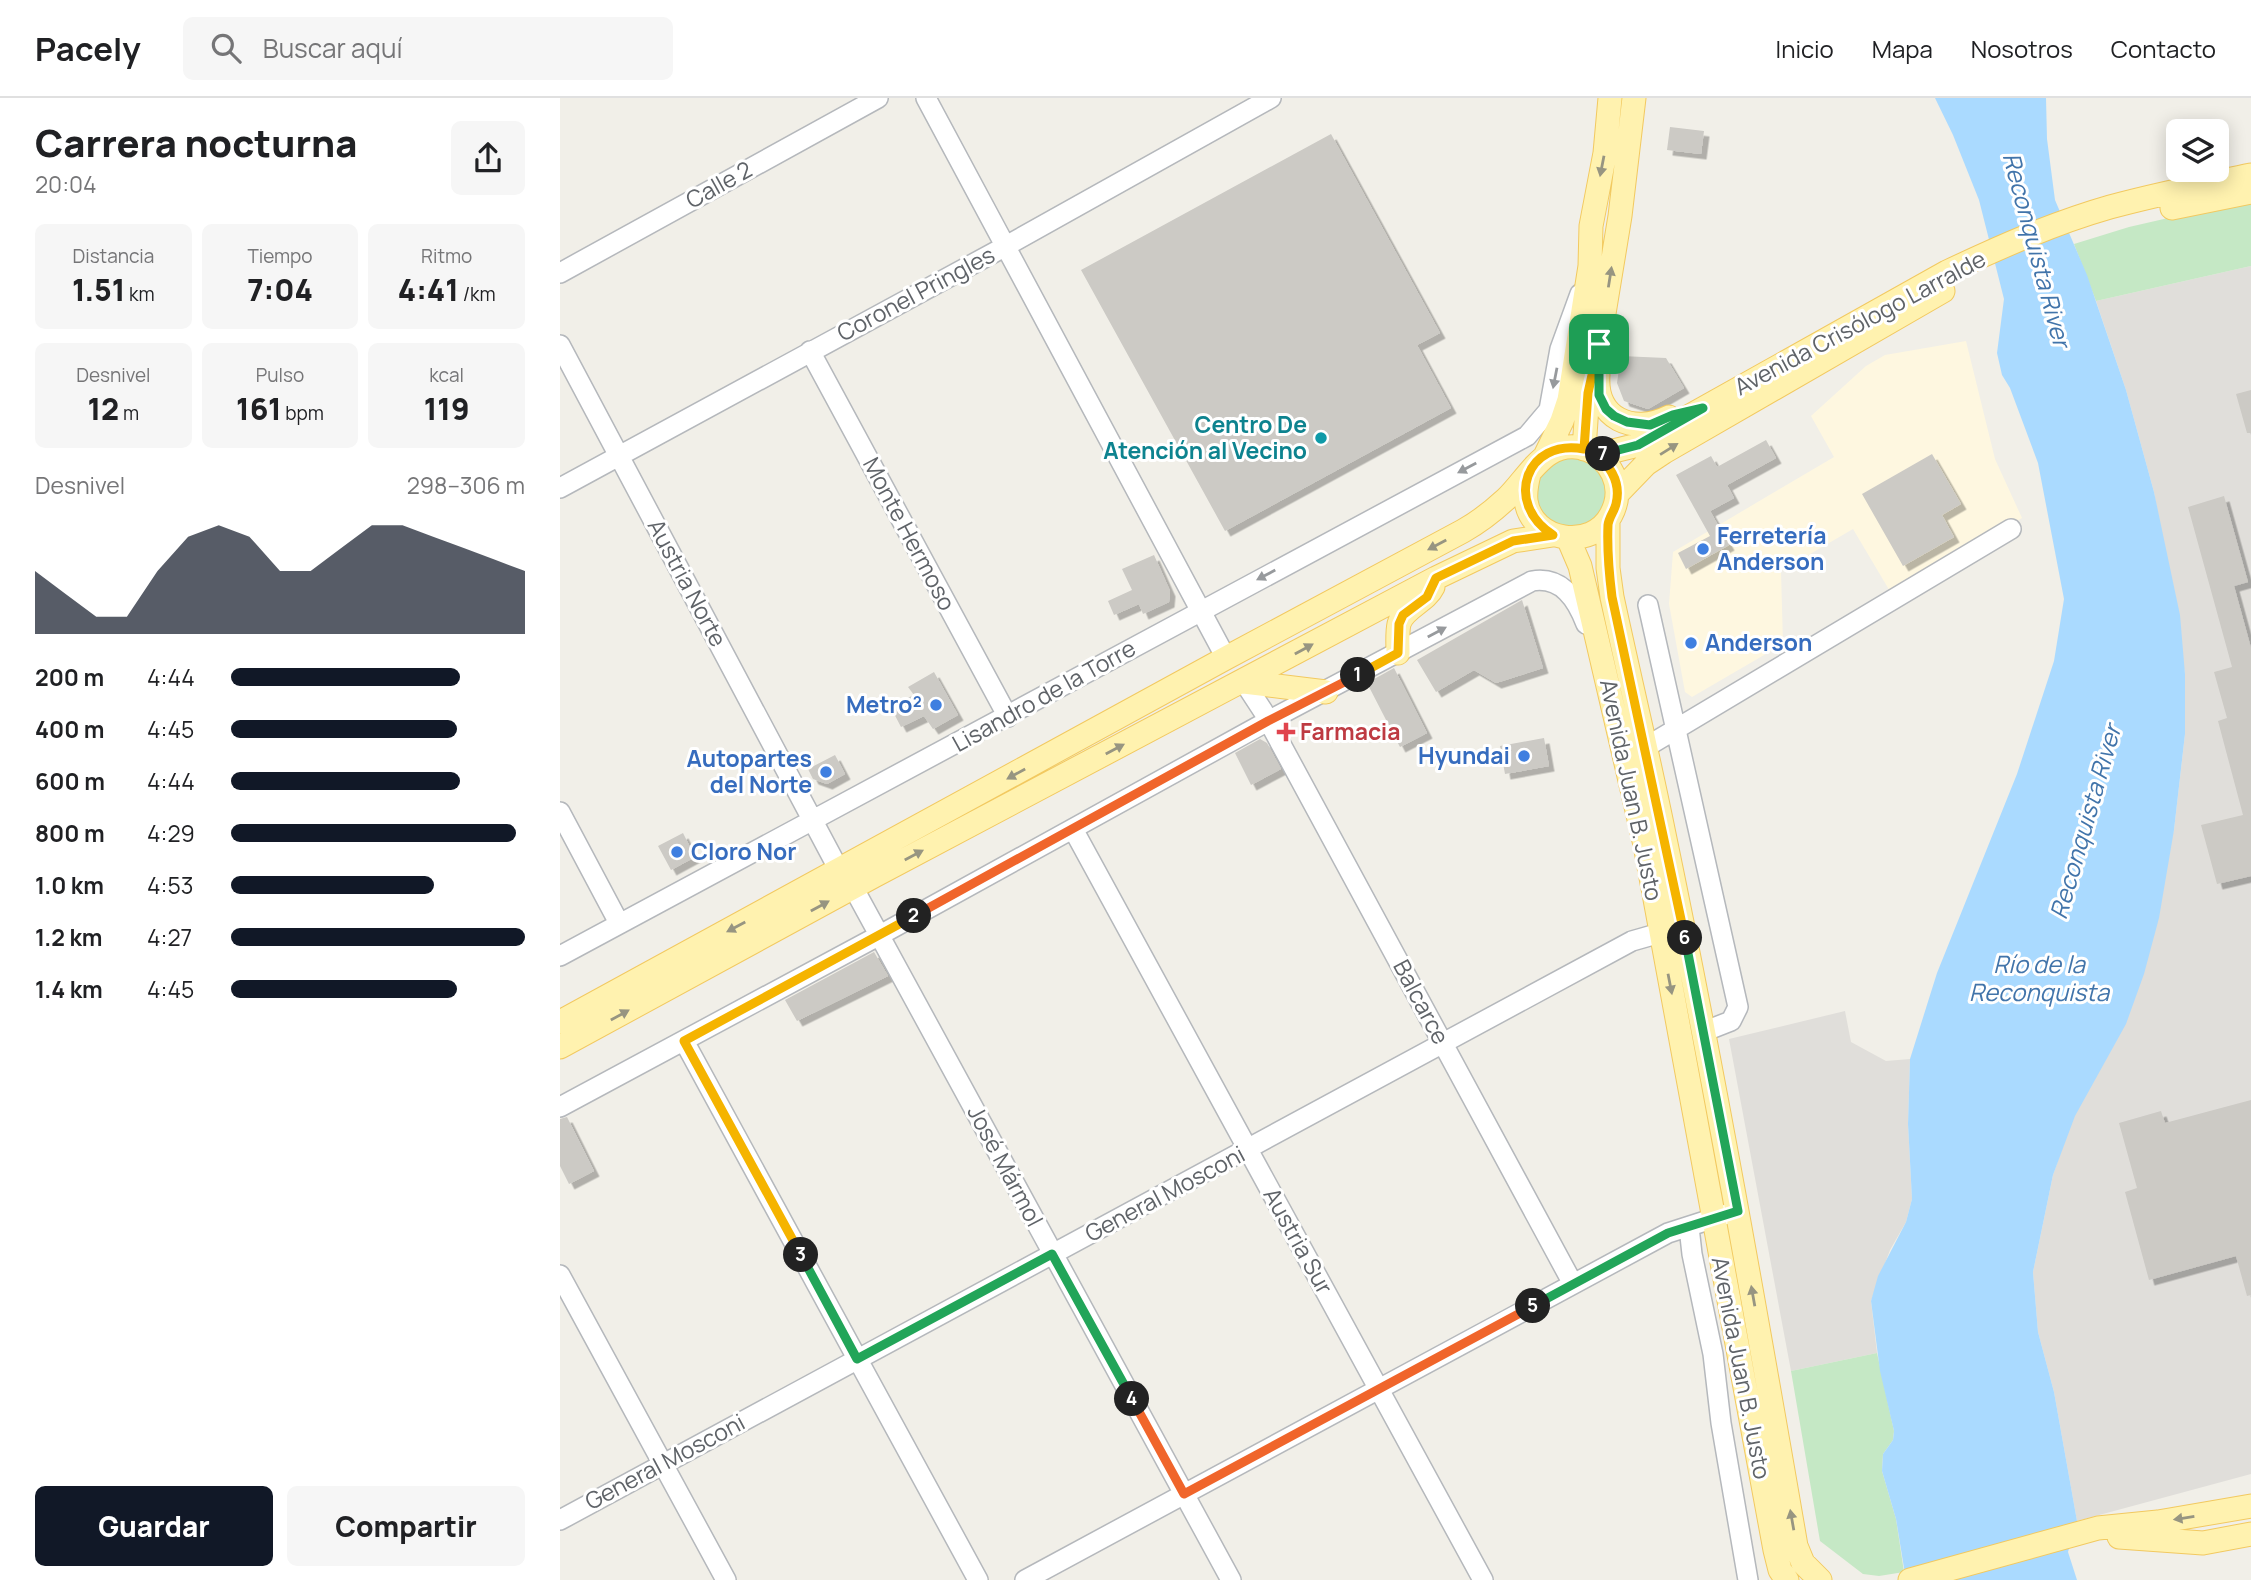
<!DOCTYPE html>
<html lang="es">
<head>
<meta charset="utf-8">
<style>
  :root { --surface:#fff; --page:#f6f6f6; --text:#202124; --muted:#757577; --line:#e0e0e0; --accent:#111827 }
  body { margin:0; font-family:Manrope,sans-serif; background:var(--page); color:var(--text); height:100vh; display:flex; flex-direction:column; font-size:26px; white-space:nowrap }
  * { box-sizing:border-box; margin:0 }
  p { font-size:23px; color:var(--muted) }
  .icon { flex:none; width:38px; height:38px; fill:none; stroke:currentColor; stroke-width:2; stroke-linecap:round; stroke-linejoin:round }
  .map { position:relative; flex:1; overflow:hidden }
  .side { display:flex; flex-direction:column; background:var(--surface); width:560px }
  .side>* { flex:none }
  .buttons { position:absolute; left:1606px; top:21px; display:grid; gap:14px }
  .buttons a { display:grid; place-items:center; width:63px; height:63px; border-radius:10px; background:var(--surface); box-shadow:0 4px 18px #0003; font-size:35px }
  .pin { position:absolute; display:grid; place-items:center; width:60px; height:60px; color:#fff; margin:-30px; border-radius:14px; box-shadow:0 4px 10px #0006 }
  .km { position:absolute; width:35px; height:35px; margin:-18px; border-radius:50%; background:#222; color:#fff; font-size:19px; line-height:35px; text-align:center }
  .round { display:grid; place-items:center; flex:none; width:74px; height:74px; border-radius:10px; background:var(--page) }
  .overview { display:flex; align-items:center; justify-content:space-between; height:119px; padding:0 35px }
  h1 { font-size:38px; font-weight:800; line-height:52px }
  .figures { display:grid; grid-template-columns:repeat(3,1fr); gap:10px; height:119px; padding:7px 35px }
  .figures div { display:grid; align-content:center; border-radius:10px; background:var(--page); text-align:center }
  .figures b { font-size:30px; font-weight:800 }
  .figures small { font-size:19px; font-weight:400 }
  .figures p { font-size:19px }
  .chart { height:196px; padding:14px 35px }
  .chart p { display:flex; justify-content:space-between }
  .chart svg { width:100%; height:126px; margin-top:7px; fill:var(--accent); opacity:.7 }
  .action { display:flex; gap:14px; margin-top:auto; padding:14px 35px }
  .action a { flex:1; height:80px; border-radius:10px; background:var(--accent); color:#fff; font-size:28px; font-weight:800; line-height:80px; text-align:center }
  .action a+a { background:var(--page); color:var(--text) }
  ul { padding:0 35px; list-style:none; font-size:23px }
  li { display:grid; grid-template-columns:112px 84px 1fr; align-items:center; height:52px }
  li i { height:18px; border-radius:9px; background:var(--accent) }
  header { display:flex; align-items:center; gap:42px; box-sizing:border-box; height:98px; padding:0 35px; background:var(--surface); border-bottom:2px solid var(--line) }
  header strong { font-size:33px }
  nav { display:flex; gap:38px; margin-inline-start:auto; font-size:24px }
  .search { width:490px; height:63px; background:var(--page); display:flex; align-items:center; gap:18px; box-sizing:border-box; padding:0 24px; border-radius:10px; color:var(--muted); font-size:26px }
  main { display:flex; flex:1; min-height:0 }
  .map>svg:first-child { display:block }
  .commercial { fill:#fef7e0 }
  .industrial { fill:#e0deda }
  .green { fill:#c5e8c5 }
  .water { fill:#aadaff }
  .building { fill:#cccac5; filter:url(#shadow) }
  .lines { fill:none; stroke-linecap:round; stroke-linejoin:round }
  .minor-casing { stroke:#b5b8bc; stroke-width:22 }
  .major-casing { stroke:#f2c960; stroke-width:25 }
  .minor { stroke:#fff; stroke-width:19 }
  .major { stroke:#fff2af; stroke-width:23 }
  .oneway { fill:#979581 }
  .oneway2 { fill:#979a9d }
  .split-1-casing { stroke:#fff; stroke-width:14 }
  .split-2-casing { stroke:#fff; stroke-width:14 }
  .split-3-casing { stroke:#fff; stroke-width:14 }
  .split-4-casing { stroke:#fff; stroke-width:14 }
  .split-5-casing { stroke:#fff; stroke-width:14 }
  .split-6-casing { stroke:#fff; stroke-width:14 }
  .split-7-casing { stroke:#fff; stroke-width:14 }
  .split-8-casing { stroke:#fff; stroke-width:14 }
  .split-1 { stroke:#f5b400; stroke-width:9 }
  .split-2 { stroke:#f0652b; stroke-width:9 }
  .split-3 { stroke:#f5b400; stroke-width:9 }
  .split-4 { stroke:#22a559; stroke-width:9 }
  .split-5 { stroke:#f0652b; stroke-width:9 }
  .split-6 { stroke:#22a559; stroke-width:9 }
  .split-7 { stroke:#f5b400; stroke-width:9 }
  .split-8 { stroke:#22a559; stroke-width:9 }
  .culture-dot { fill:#0f9aa8; stroke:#fff; stroke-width:2.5 }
  .shop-dot { fill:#3f7fe0; stroke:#fff; stroke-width:2.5 }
  .health-dot { fill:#e0444e; stroke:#fff; stroke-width:2.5 }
  .labels { text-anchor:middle; stroke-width:6; stroke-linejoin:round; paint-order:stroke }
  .street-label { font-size:23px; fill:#5f6368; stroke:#fff }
  .culture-label { font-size:23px; font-weight:bold; fill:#0d838f; stroke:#fff; text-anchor:end }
  .shop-label { font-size:23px; font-weight:bold; fill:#366cbe; stroke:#fff; text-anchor:start }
  .health-label { font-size:23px; font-weight:bold; fill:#be3a42; stroke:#fff; text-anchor:start }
  .water-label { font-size:24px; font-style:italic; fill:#4174aa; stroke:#fff }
</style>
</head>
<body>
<header>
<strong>Pacely</strong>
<div class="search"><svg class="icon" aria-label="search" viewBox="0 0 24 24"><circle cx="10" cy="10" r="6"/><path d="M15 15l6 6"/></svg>Buscar aquí</div>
<nav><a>Inicio</a><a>Mapa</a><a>Nosotros</a><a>Contacto</a></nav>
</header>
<main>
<section class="side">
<div class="overview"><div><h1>Carrera nocturna</h1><p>20:04</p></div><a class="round"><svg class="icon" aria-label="share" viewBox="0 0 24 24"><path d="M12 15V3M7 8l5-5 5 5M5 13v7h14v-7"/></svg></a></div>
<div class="figures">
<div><p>Distancia</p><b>1.51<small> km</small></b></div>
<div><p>Tiempo</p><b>7:04</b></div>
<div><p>Ritmo</p><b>4:41<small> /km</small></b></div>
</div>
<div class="figures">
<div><p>Desnivel</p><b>12<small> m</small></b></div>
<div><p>Pulso</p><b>161<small> bpm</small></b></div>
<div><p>kcal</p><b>119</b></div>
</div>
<div class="chart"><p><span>Desnivel</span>298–306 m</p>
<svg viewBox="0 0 160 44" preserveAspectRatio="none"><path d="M0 44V22L10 30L20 38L30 38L40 22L50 10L60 6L70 10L80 22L90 22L100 14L110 6L120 6L130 10L140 14L150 18L160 22V44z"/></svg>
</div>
<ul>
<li><b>200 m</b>4:44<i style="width:78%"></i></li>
<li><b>400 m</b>4:45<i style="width:77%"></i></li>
<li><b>600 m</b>4:44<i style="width:78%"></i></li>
<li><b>800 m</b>4:29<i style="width:97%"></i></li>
<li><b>1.0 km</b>4:53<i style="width:69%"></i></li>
<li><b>1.2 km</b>4:27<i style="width:100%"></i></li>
<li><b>1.4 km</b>4:45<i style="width:77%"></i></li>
</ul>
<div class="action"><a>Guardar</a><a>Compartir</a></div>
</section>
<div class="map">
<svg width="1691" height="1482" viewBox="0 0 1691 1482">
  <defs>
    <filter id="shadow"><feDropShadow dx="5.5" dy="5.5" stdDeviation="0" flood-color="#0004"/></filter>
  </defs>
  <rect width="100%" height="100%" fill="#f1efe8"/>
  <path class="commercial" d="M1406 243 1435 361 1462 420 1331 495 1293 431 1221 473 1223 546 1132 599 1125 594 1109 506 1113 454 1274 359 1251 318 1306 268 1325 257Z"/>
  <path class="industrial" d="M1691 168V1376L1517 1423 1494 1294 1478 1234 1473 1174 1493 1077 1614 732 1625 636V576L1594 394 1566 292 1536 203Z
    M1285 913 1291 944 1326 963 1350 961 1348 1026 1352 1101 1346 1124 1330 1152 1311 1203 1317 1255 1231 1273 1169 941Z"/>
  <path class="green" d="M1691 101V168L1536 203 1514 146 1569 129Z
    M1005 356 1029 361 1046 380 1047 405 1033 425 1009 433 977 415 976 378Z
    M1317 1255 1334 1333 1333 1342 1323 1356 1322 1373 1336 1421 1344 1474 1319 1478 1303 1476 1260 1443 1231 1273Z"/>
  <path class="water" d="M1375 0H1486L1487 41 1495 102 1527 177 1566 292 1594 394 1620 517 1625 576V636L1614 732 1599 820 1584 876 1566 926 1515 1018 1493 1077 1473 1174 1478 1234 1494 1294 1517 1423 1508 1454 1517 1482H1346L1336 1421 1322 1373 1323 1356 1333 1342 1334 1333 1320 1273 1311 1203 1318 1178 1346 1124 1352 1101 1348 1026 1350 961 1377 875 1457 676 1494 563 1504 501 1478 365 1450 290 1442 277 1437 255 1444 201 1419 102 1393 37Z"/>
  <path class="building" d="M1110 29 1144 33 1141 56 1107 52Z
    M771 36 880 235 857 247 891 310 665 433 521 172Z
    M1061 258 1106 260 1124 290 1088 311 1064 303 1057 285Z
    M1691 292V335H1687L1676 296Z
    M1206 342 1216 360 1167 387 1174 400 1150 413 1169 447 1126 471 1118 455 1150 438 1116 377 1151 358 1157 369Z
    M1372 356 1401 406 1382 417 1394 439 1343 468 1302 396Z
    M1664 398 1688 484 1674 488 1691 550V778L1657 786 1641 727 1683 717 1658 623 1667 620 1654 574 1672 569 1628 409Z
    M594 457 610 493 609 504 583 516 579 506 554 517 548 503 572 492 562 471Z
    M962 502 983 570 936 585 914 572 876 594 857 562Z
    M834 570 867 635 840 649 807 585Z
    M374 574 398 617 373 631 364 618 341 629 330 608 354 597 348 589Z
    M984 640 989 668 945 676 940 648Z
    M700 641 707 645 721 671 691 687 675 655Z
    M275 657 285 676 267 686 253 681 248 671Z
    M123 735 135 759 111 772 98 748Z
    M314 854 328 878 237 923 225 902Z
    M1691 1002V1197L1687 1198 1676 1158 1589 1182 1565 1094 1577 1090 1559 1025 1601 1013 1605 1025Z
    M7 1019 34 1073 9 1086 0 1068V1021Z"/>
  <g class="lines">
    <g class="minor-casing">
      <path id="minor" d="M366 0 666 560
        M0 175 318 0
        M0 247 279 772
        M250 253 448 619
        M0 390 446 148 711 0
        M1088 507 1178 909 1171 923 1143 934
        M684 584 703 613 1013 1186
        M1086 649 1451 431
        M0 714 59 825
        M513 731 923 1482
        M293 789 671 1482
        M0 858 967 338 989 312 1000 251 1020 196
        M124 943 418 1482
        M0 1009 320 837 708 623 972 483C1002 478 1017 502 1026 526
        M1129 1129 1132 1156 1153 1256 1161 1325 1188 1482
        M0 1177 166 1482
        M0 1422 1072 843 1100 835
        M465 1482 1108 1135 1167 1116"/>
    </g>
    <g class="major-casing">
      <path id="major" d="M1612 110 1691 94
        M1038 277C1035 321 1073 337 1109 319
        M1024 351 1028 294 1039 246 1060 118 1074 0
        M986 356 1002 323 1009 302 1030 168 1031 128 1045 55 1050 0
        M1037 357 1078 347 1387 174C1440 149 1494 125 1550 109 1597 96 1644 87 1691 77
        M1057 396 1086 366 1104 354 1383 193
        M1048 422V470L1052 499C1069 578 1088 657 1104 736 1153 972 1195 1210 1236 1448L1243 1465 1260 1482
        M1008 440 1020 468 1085 747 1215 1452 1220 1472 1227 1482
        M838 555C838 546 837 535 839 526 843 510 866 504 873 489
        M684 584 766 594
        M0 924 666 560 903 433C919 424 933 413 946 401 970 378 986 339 1026 351 1037 355 1048 365 1053 376 1059 389 1058 404 1051 417 1032 453 972 444 966 403 965 394 967 384 969 376
        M0 949 314 778 876 480 953 443 993 437
        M1559 1439 1643 1445 1691 1436
        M1350 1482 1538 1430 1598 1424 1691 1408"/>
    </g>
    <use href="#minor" class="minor"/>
    <use href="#major" class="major"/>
  </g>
  <defs><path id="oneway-solid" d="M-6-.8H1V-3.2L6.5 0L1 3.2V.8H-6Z" transform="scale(1.75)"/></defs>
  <g class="oneway">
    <use href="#oneway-solid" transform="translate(1042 68) rotate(101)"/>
    <use href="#oneway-solid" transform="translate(1050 179) rotate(-81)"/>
    <use href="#oneway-solid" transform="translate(1109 351) rotate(-32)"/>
    <use href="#oneway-solid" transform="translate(877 447) rotate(152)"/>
    <use href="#oneway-solid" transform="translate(744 551) rotate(-29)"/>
    <use href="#oneway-solid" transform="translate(555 651) rotate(-28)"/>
    <use href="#oneway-solid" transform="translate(456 676) rotate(151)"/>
    <use href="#oneway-solid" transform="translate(354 757) rotate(-28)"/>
    <use href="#oneway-solid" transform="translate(260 808) rotate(-29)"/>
    <use href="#oneway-solid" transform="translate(176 829) rotate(152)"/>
    <use href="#oneway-solid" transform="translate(1110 886) rotate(79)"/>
    <use href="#oneway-solid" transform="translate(60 917) rotate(-29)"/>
    <use href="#oneway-solid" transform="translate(1193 1198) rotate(-100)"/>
    <use href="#oneway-solid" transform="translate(1624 1420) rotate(171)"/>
    <use href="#oneway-solid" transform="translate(1232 1422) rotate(-100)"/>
  </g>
  <g class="oneway2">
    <use href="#oneway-solid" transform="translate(995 280) rotate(101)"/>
    <use href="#oneway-solid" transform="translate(907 370) rotate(152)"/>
    <use href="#oneway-solid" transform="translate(706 477) rotate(152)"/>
    <use href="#oneway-solid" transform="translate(877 534) rotate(-28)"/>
  </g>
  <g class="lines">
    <g class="split-1-casing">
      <path id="split-1" d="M798 577 838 555 839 526 843 517 867 499 876 480 953 443 993 437C943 405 966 340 1024 351L1028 295 1039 246"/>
    </g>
    <g class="split-2-casing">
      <path id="split-2" d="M354 818 708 623 798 577"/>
    </g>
    <g class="split-3-casing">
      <path id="split-3" d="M241 1157 124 943 354 818"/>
    </g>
    <g class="split-4-casing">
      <path id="split-4" d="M241 1157 297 1261 492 1156 572 1301"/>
    </g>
    <g class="split-5-casing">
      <path id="split-5" d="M572 1301 624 1396 973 1208"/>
    </g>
    <g class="split-6-casing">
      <path id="split-6" d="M973 1208 1108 1135 1178 1113 1125 840"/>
    </g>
    <g class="split-7-casing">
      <path id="split-7" d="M1043 356 1037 357C1052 370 1061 386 1056 406 1054 414 1049 419 1048 427 1047 451 1049 475 1052 499L1125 840"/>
    </g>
    <g class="split-8-casing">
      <path id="split-8" d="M1039 246V297L1046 311 1054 318 1067 324 1090 327 1113 317 1143 310 1078 347 1043 356"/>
    </g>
    <use href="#split-1" class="split-1"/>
    <use href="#split-2" class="split-2"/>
    <use href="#split-3" class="split-3"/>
    <use href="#split-4" class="split-4"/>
    <use href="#split-5" class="split-5"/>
    <use href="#split-6" class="split-6"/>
    <use href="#split-7" class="split-7"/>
    <use href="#split-8" class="split-8"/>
  </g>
  <circle class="culture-dot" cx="761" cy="340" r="7"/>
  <g class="shop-dot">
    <circle cx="1143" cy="451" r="7"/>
    <circle cx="1131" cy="545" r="7"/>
    <circle cx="376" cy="607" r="7"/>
    <circle cx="964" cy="658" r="7"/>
    <circle cx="266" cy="674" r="7"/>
    <circle cx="117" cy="754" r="7"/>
  </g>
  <path class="health-dot" d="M722.5 623.5h7v7h7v7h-7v7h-7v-7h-7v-7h7z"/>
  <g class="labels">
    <g class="street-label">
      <text transform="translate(159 87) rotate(-29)" y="8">Calle 2</text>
      <text transform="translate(356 196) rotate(-28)" y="8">Coronel Pringles</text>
      <text transform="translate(1300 225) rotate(-28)" y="8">Avenida Crisólogo Larralde</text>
      <text transform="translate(349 436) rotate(62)" y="8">Monte Hermoso</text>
      <text transform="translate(127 485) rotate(62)" y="8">Austria Norte</text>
      <text transform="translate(484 598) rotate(-29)" y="8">Lisandro de la Torre</text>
      <text transform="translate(1071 692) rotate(78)" y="8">Avenida Juan B. Justo</text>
      <text transform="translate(861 904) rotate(62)" y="8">Balcarce</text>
      <text transform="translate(445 1068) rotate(62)" y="8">José Mármol</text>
      <text transform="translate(605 1096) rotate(-28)" y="8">General Mosconi</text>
      <text transform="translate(738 1143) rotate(61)" y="8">Austria Sur</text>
      <text transform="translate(1181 1270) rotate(79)" y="8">Avenida Juan B. Justo</text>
      <text transform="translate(105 1364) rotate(-28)" y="8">General Mosconi</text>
    </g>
    <g class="culture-label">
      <text x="747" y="335">Centro De<tspan x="747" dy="26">Atención al Vecino</tspan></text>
    </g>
    <g class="shop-label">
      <text x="1157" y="446">Ferretería<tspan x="1157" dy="26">Anderson</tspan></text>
      <text x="1145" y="553">Anderson</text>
      <text x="362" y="615" text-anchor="end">Metro²</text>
      <text x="950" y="666" text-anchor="end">Hyundai</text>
      <text x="252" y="669" text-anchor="end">Autopartes<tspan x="252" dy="26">del Norte</tspan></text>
      <text x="131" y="762">Cloro Nor</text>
    </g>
    <g class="health-label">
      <text x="740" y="642">Farmacia</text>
    </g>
    <g class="water-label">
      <text transform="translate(1476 152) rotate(75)" y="8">Reconquista River</text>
      <text transform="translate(1526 724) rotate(-74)" y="8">Reconquista River</text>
      <text x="1479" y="875">Río de la<tspan x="1479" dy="28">Reconquista</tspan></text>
    </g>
  </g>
</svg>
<div class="buttons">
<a><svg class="icon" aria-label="layers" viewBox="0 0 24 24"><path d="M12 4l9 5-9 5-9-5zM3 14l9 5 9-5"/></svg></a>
</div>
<div class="pin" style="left:1039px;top:246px;background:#1e9e55"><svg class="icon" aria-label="arrive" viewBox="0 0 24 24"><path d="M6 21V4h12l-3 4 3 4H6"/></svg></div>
<b class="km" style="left:798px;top:577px">1</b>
<b class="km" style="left:354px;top:818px">2</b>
<b class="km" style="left:241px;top:1157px">3</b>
<b class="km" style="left:572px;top:1301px">4</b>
<b class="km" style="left:973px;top:1208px">5</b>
<b class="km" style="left:1125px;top:840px">6</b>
<b class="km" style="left:1043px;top:356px">7</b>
</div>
</main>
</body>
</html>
